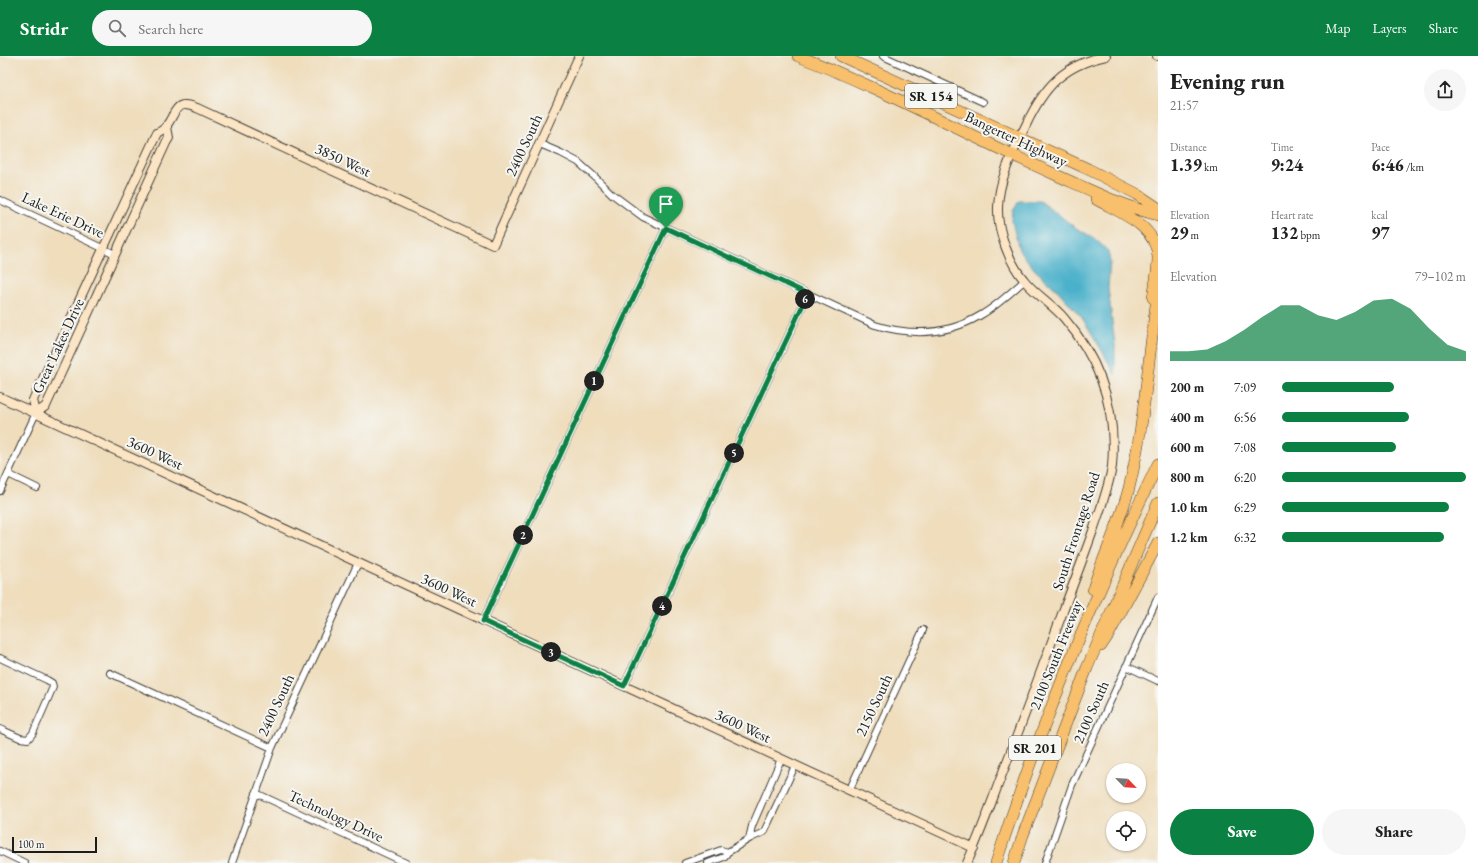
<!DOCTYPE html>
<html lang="en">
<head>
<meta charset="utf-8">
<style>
  :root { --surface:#fff; --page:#f6f6f6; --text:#222; --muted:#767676; --accent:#0b8043 }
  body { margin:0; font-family:"EB Garamond",serif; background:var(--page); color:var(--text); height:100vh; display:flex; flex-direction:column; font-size:15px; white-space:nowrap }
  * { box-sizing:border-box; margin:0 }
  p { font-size:13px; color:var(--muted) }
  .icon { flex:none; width:22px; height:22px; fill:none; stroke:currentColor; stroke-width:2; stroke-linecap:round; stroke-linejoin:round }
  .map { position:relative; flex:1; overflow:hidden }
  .sheet { display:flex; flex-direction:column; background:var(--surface); width:320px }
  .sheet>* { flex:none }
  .needle { width:26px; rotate:115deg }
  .fabs { position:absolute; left:1106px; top:707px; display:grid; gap:8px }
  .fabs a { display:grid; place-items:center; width:40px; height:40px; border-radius:50%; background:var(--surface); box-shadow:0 1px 3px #0004; font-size:20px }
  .scale { position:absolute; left:12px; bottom:10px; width:85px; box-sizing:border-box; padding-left:4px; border:2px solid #1c1c1c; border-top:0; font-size:11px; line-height:14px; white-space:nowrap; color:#1c1c1c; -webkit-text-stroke:3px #f6f6f2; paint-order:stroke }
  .pin { position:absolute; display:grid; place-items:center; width:34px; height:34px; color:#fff; margin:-41px -17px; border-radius:50% 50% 50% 0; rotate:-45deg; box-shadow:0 0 4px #0007 }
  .pin .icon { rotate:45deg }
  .km { position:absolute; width:20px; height:20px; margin:-10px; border-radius:50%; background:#222; color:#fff; font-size:11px; line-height:20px; text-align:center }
  .round { display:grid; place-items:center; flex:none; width:42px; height:42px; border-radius:21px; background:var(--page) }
  .overview { display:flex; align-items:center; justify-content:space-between; height:68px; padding:0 12px }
  h1 { font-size:22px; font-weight:800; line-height:30px }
  .metrics { display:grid; grid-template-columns:repeat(3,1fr); gap:6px; height:68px; padding:4px 12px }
  .metrics div { display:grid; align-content:center }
  .metrics b { font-size:17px; font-weight:800 }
  .metrics small { font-size:11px; font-weight:400 }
  .metrics p { font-size:11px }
  .chart { height:112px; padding:8px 12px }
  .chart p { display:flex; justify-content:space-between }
  .chart svg { width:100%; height:72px; margin-top:4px; fill:var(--accent); opacity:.7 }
  .primary-button { display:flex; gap:8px; margin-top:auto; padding:8px 12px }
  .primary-button a { flex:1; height:46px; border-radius:24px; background:var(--accent); color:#fff; font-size:16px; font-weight:800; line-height:46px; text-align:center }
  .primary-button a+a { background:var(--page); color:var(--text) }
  ul { padding:0 12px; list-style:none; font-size:13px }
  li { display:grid; grid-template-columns:64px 48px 1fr; align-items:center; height:30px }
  li i { height:10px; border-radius:5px; background:var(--accent) }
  header { display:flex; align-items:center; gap:24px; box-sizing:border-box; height:56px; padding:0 20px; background:var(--accent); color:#fff }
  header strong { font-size:19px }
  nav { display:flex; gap:22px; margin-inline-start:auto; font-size:14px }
  .search { width:280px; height:36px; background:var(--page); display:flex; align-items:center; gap:10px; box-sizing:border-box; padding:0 14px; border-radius:22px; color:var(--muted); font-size:15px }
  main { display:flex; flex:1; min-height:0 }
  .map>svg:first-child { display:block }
  .water { fill:#4bb1ca; stroke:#346673 }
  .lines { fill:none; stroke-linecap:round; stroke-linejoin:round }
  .street-casing { stroke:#3c3934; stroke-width:8 }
  .secondary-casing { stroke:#3c3934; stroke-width:10 }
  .highway-casing { stroke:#3c3934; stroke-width:12 }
  .street { stroke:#fff; stroke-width:6 }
  .secondary { stroke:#fce5c4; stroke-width:8 }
  .highway { stroke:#f8bf6c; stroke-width:11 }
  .route-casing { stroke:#fff; stroke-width:8 }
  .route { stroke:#0b8043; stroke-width:5 }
  .labels { text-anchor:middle; stroke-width:4; stroke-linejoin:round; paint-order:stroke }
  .shield { fill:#f6f6f2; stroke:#5d5d5c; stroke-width:1 }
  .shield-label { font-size:14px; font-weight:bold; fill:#1c1c1c }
  .street-label { font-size:15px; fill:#1c1c1c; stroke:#f6f6f2 }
</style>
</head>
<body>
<header>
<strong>Stridr</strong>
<div class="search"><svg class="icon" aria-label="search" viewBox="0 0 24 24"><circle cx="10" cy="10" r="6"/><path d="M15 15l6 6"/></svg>Search here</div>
<nav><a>Map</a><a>Layers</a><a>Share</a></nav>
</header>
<main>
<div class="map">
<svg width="1158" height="807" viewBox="0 0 1158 807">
  <rect width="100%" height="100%" fill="#f6f6f2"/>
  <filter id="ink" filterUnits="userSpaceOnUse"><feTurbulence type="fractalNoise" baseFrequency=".025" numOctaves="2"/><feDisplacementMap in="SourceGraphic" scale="8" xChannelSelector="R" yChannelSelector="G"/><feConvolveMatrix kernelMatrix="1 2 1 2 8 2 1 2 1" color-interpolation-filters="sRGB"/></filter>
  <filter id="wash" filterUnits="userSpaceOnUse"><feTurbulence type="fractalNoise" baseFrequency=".012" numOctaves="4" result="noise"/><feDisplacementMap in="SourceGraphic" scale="16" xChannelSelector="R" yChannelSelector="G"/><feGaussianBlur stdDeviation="0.9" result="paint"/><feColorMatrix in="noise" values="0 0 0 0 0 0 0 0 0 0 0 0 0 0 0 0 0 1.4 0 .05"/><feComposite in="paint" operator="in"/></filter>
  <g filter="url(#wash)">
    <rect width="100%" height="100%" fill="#efddbc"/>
    <path class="water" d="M1019 145H1040L1076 172 1094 182 1108 195 1110 206 1108 232 1115 289V318L1097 286 1082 262 1059 236 1035 214 1019 194 1012 165 1013 155Z"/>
  </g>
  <g filter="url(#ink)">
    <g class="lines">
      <g class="street-casing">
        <path id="street" d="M883 0 983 46
          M540 88 561 97 578 106 595 121 612 138 643 161 875 269C911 280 948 279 981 259 997 250 1011 236 1024 225
          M0 144 115 198
          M8 418 37 432
          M0 435 36 357
          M483 565 666 172
          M0 602 47 624 52 627 53 631 33 677 28 683 20 682 0 673
          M1126 610 1158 625
          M110 617 272 692
          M624 630 808 238
          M849 735 923 574
          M256 737 406 807
          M749 783 752 770 781 703
          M0 795 25 807
          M232 807 272 692 358 507
          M685 807 721 794 728 796
          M708 807 724 801 728 796 749 783 764 776 795 710
          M1045 807 1072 729 1158 541"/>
      </g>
      <g class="secondary-casing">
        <path id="secondary" d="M1157 0H1158
          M0 341 974 792
          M36 357 33 344 157 77C161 75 165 73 167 69 177 55 175 43 197 52L493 189 579 0
          M36 357 46 350 166 87 169 82 167 71
          M967 807C980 779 990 750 1001 721 1022 667 1042 612 1062 558 1073 529 1084 500 1094 472 1101 451 1109 431 1112 410 1117 353 1101 305 1064 262 1052 248 1035 238 1024 224 1009 206 997 175 998 151 999 122 1014 94 1026 69 1044 31 1063 9 1106 0"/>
      </g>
      <g class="highway-casing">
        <path id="highway" d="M798 0C886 34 968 80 1054 118 1088 133 1122 150 1158 159
          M841 0 1088 113 1137 138 1158 152
          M1096 143C1120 157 1157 169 1158 202 1158 215 1155 229 1153 242
          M1093 533C1104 498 1120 467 1129 432 1145 368 1148 300 1158 235
          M1101 590 1109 578 1158 487
          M996 807C1040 670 1095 538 1158 408
          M1014 807 1023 779 1087 612 1158 447"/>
      </g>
      <use href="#street" class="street"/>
      <use href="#secondary" class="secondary"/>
      <use href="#highway" class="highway"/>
    </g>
  </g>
  <g class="lines" filter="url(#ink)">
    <g class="route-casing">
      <path id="route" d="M666 172 808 238 624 630 483 565Z"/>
    </g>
    <use href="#route" class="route"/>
  </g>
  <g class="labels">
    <g class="shield">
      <rect x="905" y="28" width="52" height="24" rx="3"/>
      <rect x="1009" y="680" width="52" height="24" rx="3"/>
    </g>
    <g class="shield-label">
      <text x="931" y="45">SR 154</text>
      <text x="1035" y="697">SR 201</text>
    </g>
    <g class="street-label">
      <text transform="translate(1016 83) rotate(25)" y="5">Bangerter Highway</text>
      <text transform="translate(524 89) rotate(-65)" y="5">2400 South</text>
      <text transform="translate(343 104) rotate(25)" y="5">3850 West</text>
      <text transform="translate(63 159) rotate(25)" y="5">Lake Erie Drive</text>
      <text transform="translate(58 290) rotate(-65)" y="5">Great Lakes Drive</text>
      <text transform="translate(155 397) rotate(25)" y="5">3600 West</text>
      <text transform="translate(1076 475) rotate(-72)" y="5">South Frontage Road</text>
      <text transform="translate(449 534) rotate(25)" y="5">3600 West</text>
      <text transform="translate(1056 599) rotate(-68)" y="5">2100 South Freeway</text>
      <text transform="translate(276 649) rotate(-65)" y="5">2400 South</text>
      <text transform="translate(874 649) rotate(-65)" y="5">2150 South</text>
      <text transform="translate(1091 656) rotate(-66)" y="5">2100 South</text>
      <text transform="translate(743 670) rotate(25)" y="5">3600 West</text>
      <text transform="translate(336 760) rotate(25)" y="5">Technology Drive</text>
    </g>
  </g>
</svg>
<div class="fabs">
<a><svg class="needle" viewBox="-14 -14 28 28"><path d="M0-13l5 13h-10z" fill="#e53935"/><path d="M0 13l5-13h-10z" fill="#767676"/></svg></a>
<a><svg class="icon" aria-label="locate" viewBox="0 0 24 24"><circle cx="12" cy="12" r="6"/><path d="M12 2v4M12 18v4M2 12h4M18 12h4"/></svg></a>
</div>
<div class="scale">100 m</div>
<div class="pin" style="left:666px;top:172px;background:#1e9e55"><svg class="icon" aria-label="arrive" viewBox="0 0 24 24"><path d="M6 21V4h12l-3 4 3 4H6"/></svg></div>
<b class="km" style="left:594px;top:325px">1</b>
<b class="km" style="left:523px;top:479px">2</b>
<b class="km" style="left:551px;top:596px">3</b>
<b class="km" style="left:662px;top:550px">4</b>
<b class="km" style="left:734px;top:397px">5</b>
<b class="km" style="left:805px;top:243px">6</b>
</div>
<section class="sheet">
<div class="overview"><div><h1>Evening run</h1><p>21:57</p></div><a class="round"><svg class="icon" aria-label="share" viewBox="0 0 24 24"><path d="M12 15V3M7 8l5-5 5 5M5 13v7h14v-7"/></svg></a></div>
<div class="metrics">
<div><p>Distance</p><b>1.39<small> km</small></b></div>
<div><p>Time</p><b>9:24</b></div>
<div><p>Pace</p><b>6:46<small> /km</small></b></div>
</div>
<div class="metrics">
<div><p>Elevation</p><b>29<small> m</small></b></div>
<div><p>Heart rate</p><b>132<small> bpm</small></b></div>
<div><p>kcal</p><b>97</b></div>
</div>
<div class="chart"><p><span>Elevation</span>79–102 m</p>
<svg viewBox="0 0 160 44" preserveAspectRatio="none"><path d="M0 44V38L10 38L20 37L30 32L40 25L50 17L60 10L70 10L80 16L90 19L100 14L110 7L120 6L130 12L140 24L150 34L160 38V44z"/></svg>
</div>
<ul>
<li><b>200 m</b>7:09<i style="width:61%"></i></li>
<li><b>400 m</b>6:56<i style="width:69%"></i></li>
<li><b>600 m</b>7:08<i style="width:62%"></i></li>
<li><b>800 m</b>6:20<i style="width:100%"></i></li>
<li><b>1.0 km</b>6:29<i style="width:91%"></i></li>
<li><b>1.2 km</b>6:32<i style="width:88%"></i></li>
</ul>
<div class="primary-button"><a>Save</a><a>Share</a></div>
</section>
</main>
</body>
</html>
